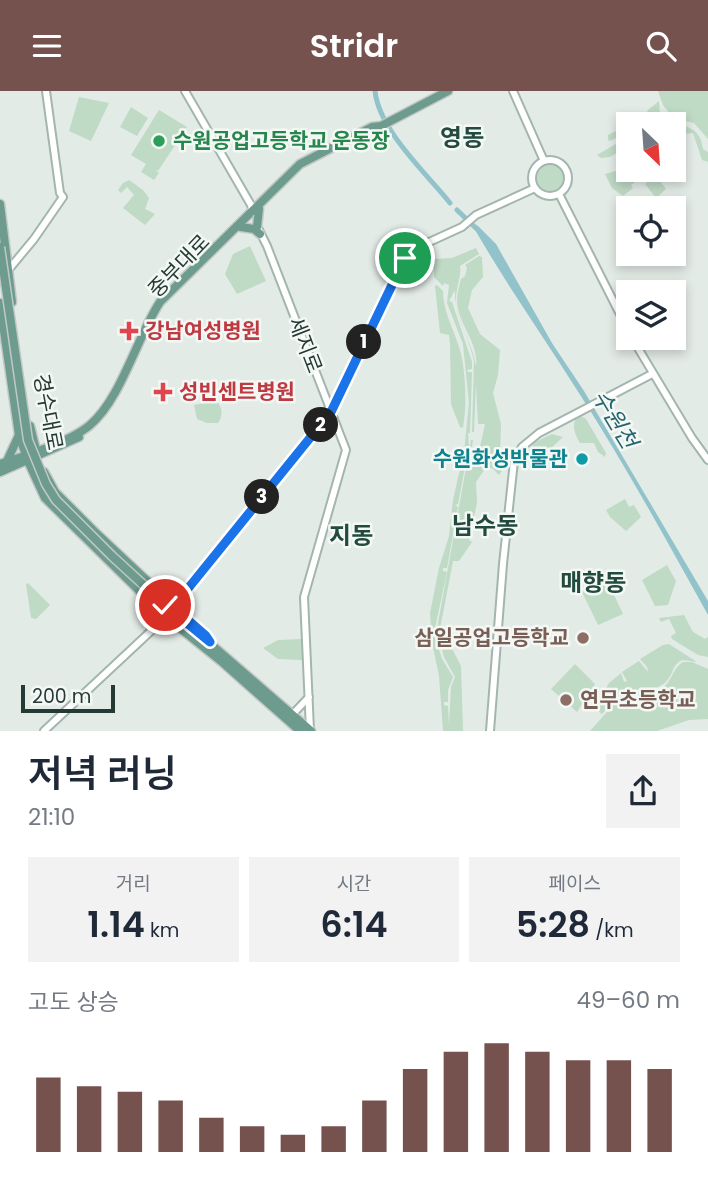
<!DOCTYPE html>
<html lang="ko">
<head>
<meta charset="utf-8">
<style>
  :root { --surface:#fff; --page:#f2f2f3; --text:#1f2937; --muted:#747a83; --accent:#76524e }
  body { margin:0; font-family:Poppins,"Noto Sans KR",sans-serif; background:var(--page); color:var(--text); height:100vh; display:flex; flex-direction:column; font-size:26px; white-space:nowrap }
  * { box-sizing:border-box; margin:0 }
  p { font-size:23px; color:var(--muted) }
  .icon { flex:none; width:38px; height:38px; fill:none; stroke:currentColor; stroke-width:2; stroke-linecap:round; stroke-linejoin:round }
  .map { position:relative; height:640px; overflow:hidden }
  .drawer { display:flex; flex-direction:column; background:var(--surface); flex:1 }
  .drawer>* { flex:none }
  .needle { width:46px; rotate:155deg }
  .fabs { position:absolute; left:616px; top:21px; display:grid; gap:14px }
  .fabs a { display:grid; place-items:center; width:70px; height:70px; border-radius:0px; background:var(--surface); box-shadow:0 4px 10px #0003; font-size:35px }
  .scale { position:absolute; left:21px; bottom:18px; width:94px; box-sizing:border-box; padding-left:7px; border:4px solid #253a34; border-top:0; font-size:19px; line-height:24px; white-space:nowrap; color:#253a34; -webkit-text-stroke:5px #f3f8f5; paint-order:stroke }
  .pin { position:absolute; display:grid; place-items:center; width:60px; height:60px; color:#fff; margin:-30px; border:4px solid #fff; border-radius:50%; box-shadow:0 2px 7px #0007 }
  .km { position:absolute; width:35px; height:35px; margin:-18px; border-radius:50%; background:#222; color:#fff; font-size:19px; line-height:35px; text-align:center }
  .round { display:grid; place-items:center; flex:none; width:74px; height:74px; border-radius:0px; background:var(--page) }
  .headline { display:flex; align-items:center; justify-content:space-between; height:119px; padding:0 28px }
  h1 { font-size:38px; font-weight:600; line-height:52px }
  .figures { display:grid; grid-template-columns:repeat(3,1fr); gap:10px; height:119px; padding:7px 28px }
  .figures div { display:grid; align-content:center; border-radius:0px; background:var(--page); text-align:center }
  .figures b { font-size:35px; font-weight:600 }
  .figures small { font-size:19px; font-weight:400 }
  .figures p { font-size:19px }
  .chart { height:196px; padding:14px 28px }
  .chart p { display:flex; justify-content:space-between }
  .chart svg { width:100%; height:126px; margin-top:7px; stroke:var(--accent); stroke-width:6 }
  header { display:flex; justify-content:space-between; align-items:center; height:91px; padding:0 28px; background:var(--accent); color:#fff; font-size:32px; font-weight:600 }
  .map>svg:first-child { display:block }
  .green { fill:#bfdac5 }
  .water { fill:#92c3ca }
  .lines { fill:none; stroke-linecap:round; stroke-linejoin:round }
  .river { stroke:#92c3ca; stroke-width:5 }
  .secondary-casing { stroke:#a3b6ae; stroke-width:10 }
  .primary-casing { stroke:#c2c8c6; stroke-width:11 }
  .secondary { stroke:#fff; stroke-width:6 }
  .primary { stroke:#6d9b8e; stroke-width:8 }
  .primary-bridge-casing { stroke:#c2c8c6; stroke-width:11; stroke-linecap:butt }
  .primary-bridge { stroke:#6d9b8e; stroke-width:8 }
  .route-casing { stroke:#fff; stroke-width:14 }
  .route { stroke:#1a73e8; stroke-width:9 }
  .leisure-dot { fill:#2e9e5b; stroke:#f3f8f5; stroke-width:2.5 }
  .health-dot { fill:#e0444e; stroke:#f3f8f5; stroke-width:2.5 }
  .culture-dot { fill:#0f9aa8; stroke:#f3f8f5; stroke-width:2.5 }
  .education-dot { fill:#8d6e63; stroke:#f3f8f5; stroke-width:2.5 }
  .labels { text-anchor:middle; stroke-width:5; stroke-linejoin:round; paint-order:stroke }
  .leisure-label { font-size:21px; font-weight:bold; fill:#27864d; stroke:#f3f8f5; text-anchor:start }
  .street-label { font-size:21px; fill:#253a34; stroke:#f3f8f5 }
  .health-label { font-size:21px; font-weight:bold; fill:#be3a42; stroke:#f3f8f5; text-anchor:start }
  .culture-label { font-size:21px; font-weight:bold; fill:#0d838f; stroke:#f3f8f5; text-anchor:end }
  .education-label { font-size:21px; font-weight:bold; fill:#785e54; stroke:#f3f8f5; text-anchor:end }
  .water-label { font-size:23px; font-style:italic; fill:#26656f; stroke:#f3f8f5 }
  .quarter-label { font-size:24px; font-weight:bold; fill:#234a3f; stroke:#f3f8f5 }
</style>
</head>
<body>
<header><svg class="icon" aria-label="menu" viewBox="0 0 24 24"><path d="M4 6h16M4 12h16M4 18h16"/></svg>Stridr<svg class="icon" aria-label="search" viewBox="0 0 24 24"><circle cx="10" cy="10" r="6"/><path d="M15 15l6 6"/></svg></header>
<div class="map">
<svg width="708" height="640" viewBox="0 0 708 640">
  <rect width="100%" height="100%" fill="#e3ebe7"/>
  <path class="green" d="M658 0H708V48L694 32 673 27 663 14Z
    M79 6 109 12 91 50 69 40Z
    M659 10 660 23 644 33H628V41L610 50 608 49V44L645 25 648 19Z
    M131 16 148 27 137 45 120 36Z
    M159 19 187 36 158 80 155 79 159 82 154 89 141 81 146 73 131 64Z
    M667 29C683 37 700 33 703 58L708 61V71L702 69 693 42 674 44V33H653Z
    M628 46V55L610 66 601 67 597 64Z
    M537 87a14 14 0 1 1 28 0a14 14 0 1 1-28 0Z
    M622 78 624 82 629 80 636 90 631 94 633 97 623 105 612 97 605 83Z
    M656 85 666 98 656 107 645 93Z
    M129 89 143 99 149 107 145 118 155 123 145 134 123 117 134 104 127 96 121 102 118 99 123 92Z
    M250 155 266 190 237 203 225 183 233 163Z
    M476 157 479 163 460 175C462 184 455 199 456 211 458 234 473 253 476 275 479 252 458 233 457 210 457 203 459 195 461 188L465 185 467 177 465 174 479 165 482 166 483 186 472 199 468 217 480 243 500 259 498 284 493 302 501 333 500 366 504 377 499 384 492 377 485 378 476 391 477 412 469 449 472 451 459 470H453L440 538H437L471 349H473L470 368 477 369 485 333H478L476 293 474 341H472L474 270C469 246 454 223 455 199L449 210 452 211 472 271V278L467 279 468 281H472L470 342H468L469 355 458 413 455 414 458 416 447 477H443V480L447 481 435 537H431L430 522 439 477 449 445 453 409 464 360 469 312 463 253 447 212 449 194 444 192 443 195 434 186V168L452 167Z
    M437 194 443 200C443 219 452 235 458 253 466 274 467 315 463 337L460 336 451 313 450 253 449 244 440 242 435 195Z
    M216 310C223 316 223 325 218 332H207L197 328 194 314Z
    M581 325 586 328 606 362 605 366 598 361 594 352H580C576 344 572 338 575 329Z
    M552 343 563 346 548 360 550 364C543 373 533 368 524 366L535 351Z
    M625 408 629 416 634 414 641 426 626 440 610 426 606 419Z
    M667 474 676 490 668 514 655 515 642 489Z
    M607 489 623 523 598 534 582 501Z
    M28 492 50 514 36 528 31 527 26 493Z
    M684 524 693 541 705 548 708 546V566L698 564 672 548 671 545 676 542 669 528 661 531 659 527Z
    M431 539H435L432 546H435L442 568 453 586 448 599V611H444V614L448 615 449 634 451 596 455 586 444 566 437 540 444 542 461 575 463 640H443L439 585 430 542Z
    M302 548V569L278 568 263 557 278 549Z
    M669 553 697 571 682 569C672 574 674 581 668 588 659 602 637 597 623 600L602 623 598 620 608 593 621 582 624 591 627 590 622 581 639 570 648 581 647 576 640 568 663 554Z
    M683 571H692L708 578V628L689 629 657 640H590L624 602 665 598V595C672 588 674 576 683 571Z
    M575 573 595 593 577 621 551 598Z"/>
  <path class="water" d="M477 134 496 153 552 252 584 300 708 510V524C666 448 624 372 577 299 543 245 506 193 474 137Z"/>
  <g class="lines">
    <path class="river" d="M375 0C379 39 426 82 450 112
      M457 119 480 141"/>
    <g class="secondary-casing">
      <path id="secondary" d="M46 0 60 102
        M185 0 251 114 253 122
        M513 0 544 70
        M532 87a18 18 0 1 1 36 0a18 18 0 1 1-36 0Z
        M559 103 628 239
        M259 139 267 155 346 359 304 506 310 639
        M0 189 34 148 63 106 60 102
        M632 247 692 347 708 369
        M173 516 331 321 405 167 427 152 462 136 476 124 535 97
        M291 625 309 606
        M44 640 166 526
        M490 640 503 473 514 370 522 356 539 342 652 283"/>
    </g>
    <g class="primary-casing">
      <path id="primary" d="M0 113 12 211
        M241 136 254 138 260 143
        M257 136 259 118
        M0 212 19 344 28 370 45 407 166 526 222 571 300 640
        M30 335 37 363
        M7 370 19 344
        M0 373C25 365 70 351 90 334 121 308 137 246 160 211L300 73 372 36 381 35 448 0
        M0 381 79 346
        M44 381 55 401 96 442 206 545 210 551
        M206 549 311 640"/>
    </g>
    <use href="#secondary" class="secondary"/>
    <use href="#primary" class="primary"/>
    <g class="primary-bridge-casing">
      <path id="primary-bridge" d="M0 156 28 349 46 393 56 409 112 465 185 532"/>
    </g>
    <use href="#primary-bridge" class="primary-bridge"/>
  </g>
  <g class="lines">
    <g class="route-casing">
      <path id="route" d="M165 514 210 551 206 545 173 516 331 321 405 167"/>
    </g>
    <use href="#route" class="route"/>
  </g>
  <circle class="leisure-dot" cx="159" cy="50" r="7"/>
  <g class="health-dot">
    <path d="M125.5 229.5h7v7h7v7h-7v7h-7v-7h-7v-7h7z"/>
    <path d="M159.5 290.5h7v7h7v7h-7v7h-7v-7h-7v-7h7z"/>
  </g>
  <circle class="culture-dot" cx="582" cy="368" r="7"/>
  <g class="education-dot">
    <circle cx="583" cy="547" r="7"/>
    <circle cx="566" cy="609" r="7"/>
  </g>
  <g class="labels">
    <g class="leisure-label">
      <text x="173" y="57">수원공업고등학교 운동장</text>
    </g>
    <g class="street-label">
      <text transform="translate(179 175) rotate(-46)" y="7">중부대로</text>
      <text transform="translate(305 254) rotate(69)" y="7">세지로</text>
      <text transform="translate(48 321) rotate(79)" y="7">경수대로</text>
    </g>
    <g class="health-label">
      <text x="145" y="247">강남여성병원</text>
      <text x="179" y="308">성빈센트병원</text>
    </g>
    <g class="culture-label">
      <text x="568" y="375">수원화성박물관</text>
    </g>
    <g class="education-label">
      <text x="569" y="554">삼일공업고등학교</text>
      <text x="580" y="616" text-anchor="start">연무초등학교</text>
    </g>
    <g class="water-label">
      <text transform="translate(615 328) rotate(59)" y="8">수원천</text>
    </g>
    <g class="quarter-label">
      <text x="462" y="55">영동</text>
      <text x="485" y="443">남수동</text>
      <text x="351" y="453">지동</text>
      <text x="593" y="500">매향동</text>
    </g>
  </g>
</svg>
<div class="fabs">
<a><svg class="needle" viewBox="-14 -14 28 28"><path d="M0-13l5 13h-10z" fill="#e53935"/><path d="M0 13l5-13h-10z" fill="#747a83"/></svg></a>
<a><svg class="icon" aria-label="locate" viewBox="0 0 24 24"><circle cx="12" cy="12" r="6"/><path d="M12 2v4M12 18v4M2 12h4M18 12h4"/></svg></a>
<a><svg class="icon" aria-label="layers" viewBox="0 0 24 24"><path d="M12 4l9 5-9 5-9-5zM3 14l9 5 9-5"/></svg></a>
</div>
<div class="scale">200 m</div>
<div class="pin" style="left:405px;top:167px;background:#1e9e55"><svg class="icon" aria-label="arrive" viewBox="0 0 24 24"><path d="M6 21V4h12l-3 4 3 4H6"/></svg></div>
<div class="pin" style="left:165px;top:514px;background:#d93025"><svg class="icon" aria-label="check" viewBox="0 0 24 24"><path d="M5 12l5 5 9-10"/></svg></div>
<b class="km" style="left:364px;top:251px">1</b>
<b class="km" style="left:321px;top:334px">2</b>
<b class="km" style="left:262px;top:406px">3</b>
</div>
<section class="drawer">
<div class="headline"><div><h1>저녁 러닝</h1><p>21:10</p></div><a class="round"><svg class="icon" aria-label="share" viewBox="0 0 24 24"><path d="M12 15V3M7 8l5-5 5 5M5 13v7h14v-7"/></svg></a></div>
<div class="figures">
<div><p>거리</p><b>1.14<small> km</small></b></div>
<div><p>시간</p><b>6:14</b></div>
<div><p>페이스</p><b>5:28<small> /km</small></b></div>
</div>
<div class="chart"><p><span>고도 상승</span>49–60 m</p>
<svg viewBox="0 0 160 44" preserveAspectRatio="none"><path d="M5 44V18M15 44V21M25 44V23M35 44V26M45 44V32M55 44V35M65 44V38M75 44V35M85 44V26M95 44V15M105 44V9M115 44V6M125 44V9M135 44V12M145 44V12M155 44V15"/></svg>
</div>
</section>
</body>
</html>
